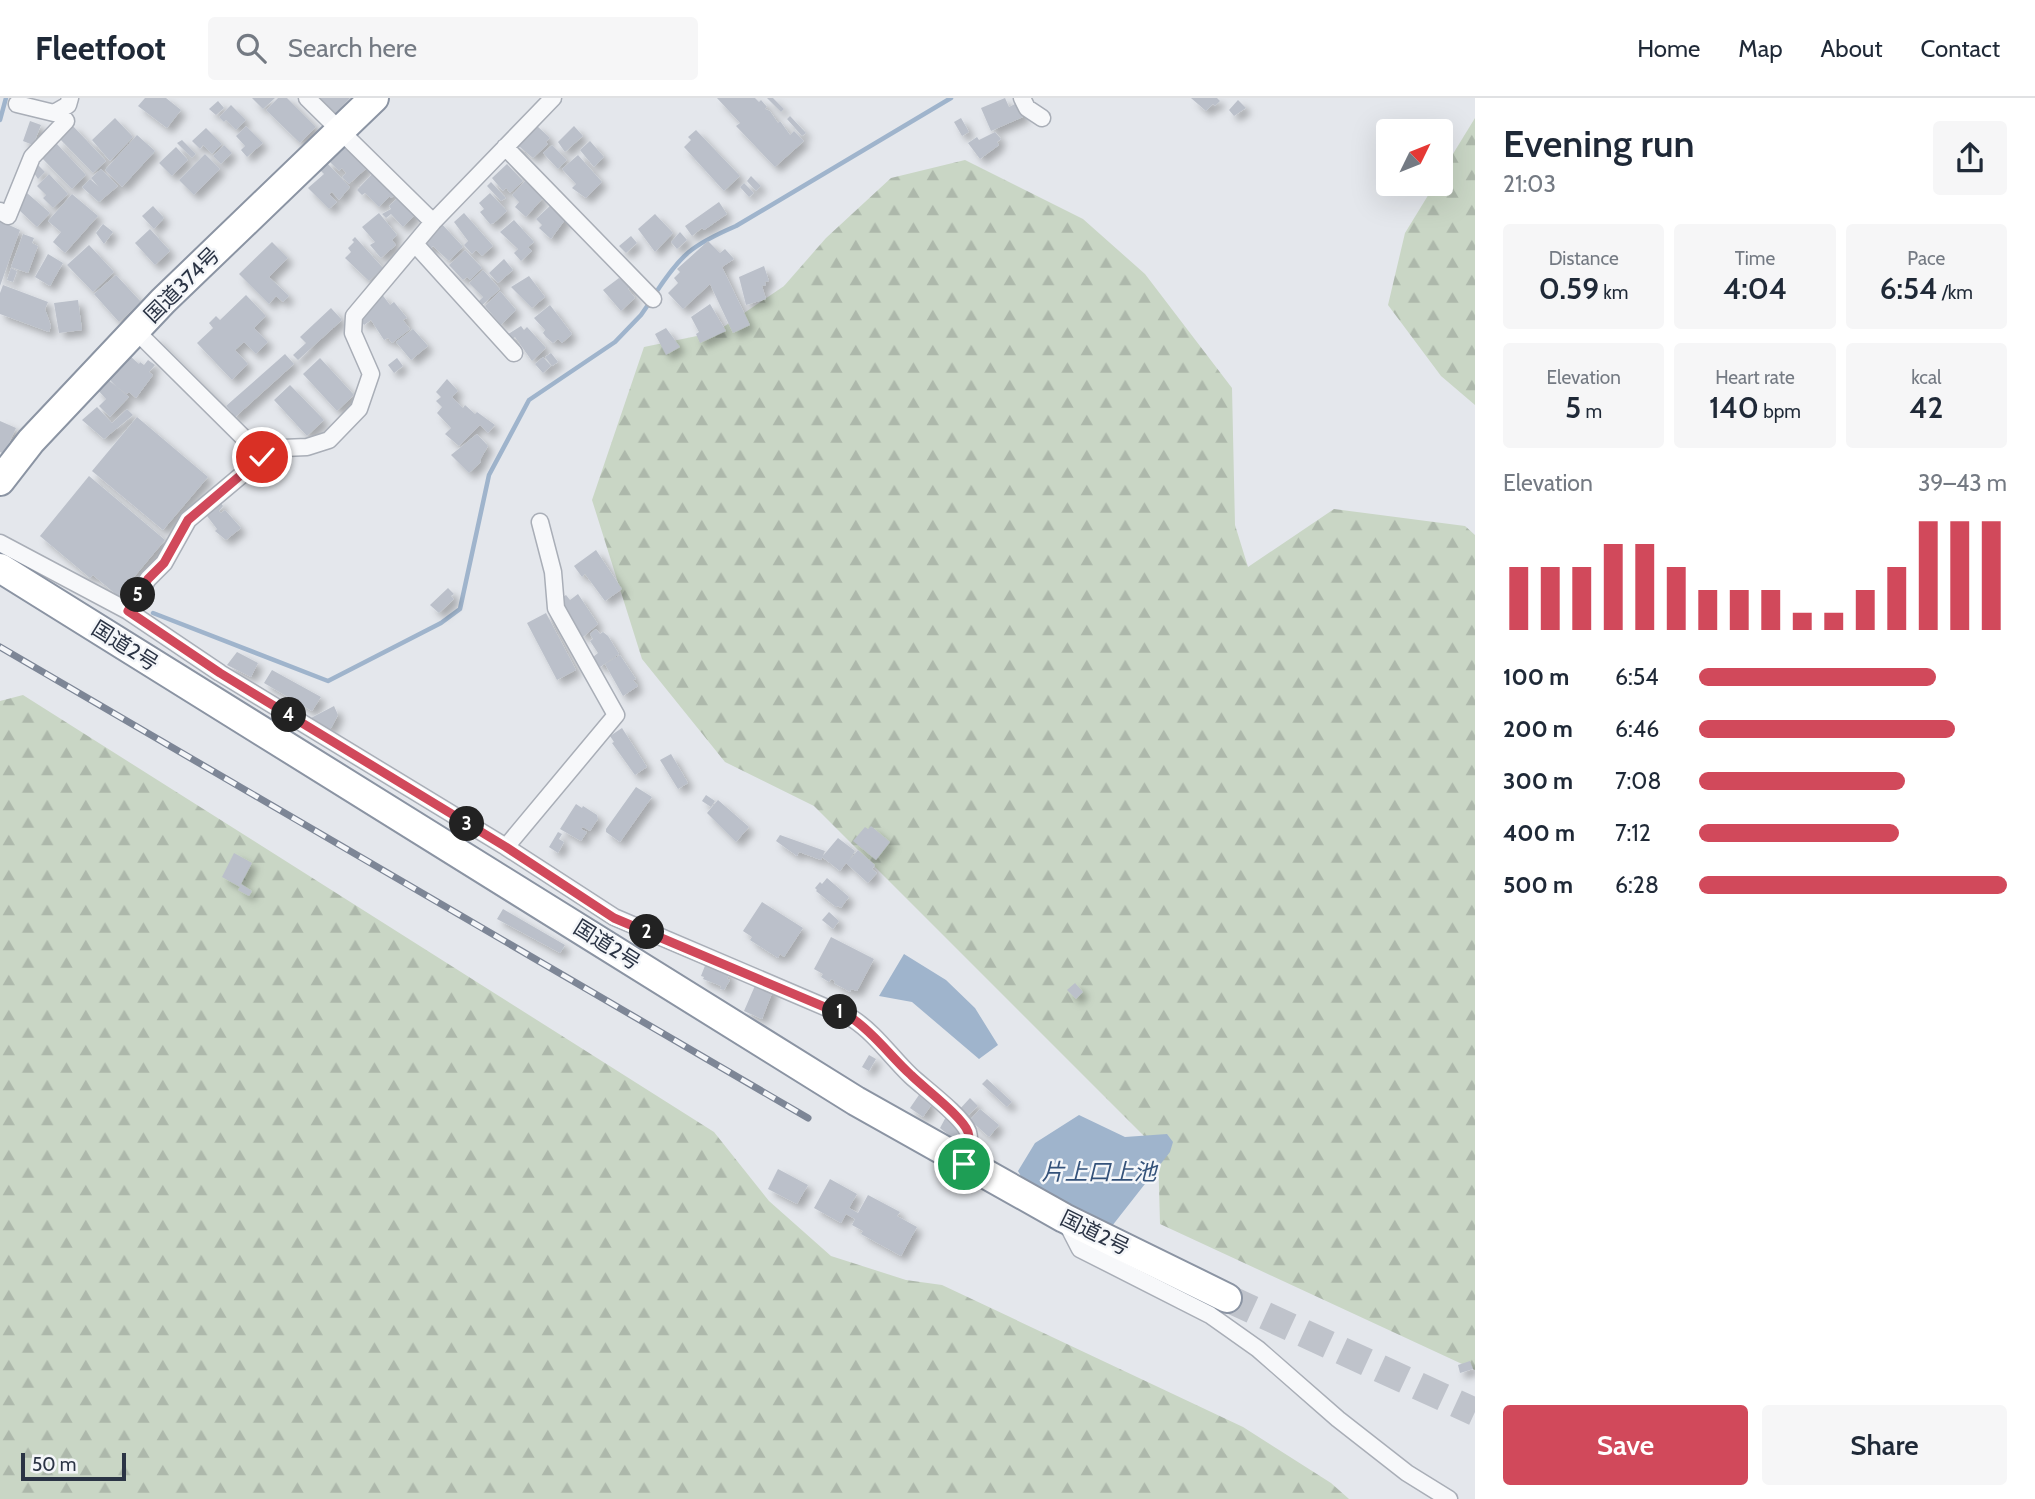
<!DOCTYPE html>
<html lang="en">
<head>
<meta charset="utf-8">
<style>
  :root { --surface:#fff; --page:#f6f6f7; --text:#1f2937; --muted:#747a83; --line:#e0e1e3; --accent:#d1495b }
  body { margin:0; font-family:Cabin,"Noto Sans JP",sans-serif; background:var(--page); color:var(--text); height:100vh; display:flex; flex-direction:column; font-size:26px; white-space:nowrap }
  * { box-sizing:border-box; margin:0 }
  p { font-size:23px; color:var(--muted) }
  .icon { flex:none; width:38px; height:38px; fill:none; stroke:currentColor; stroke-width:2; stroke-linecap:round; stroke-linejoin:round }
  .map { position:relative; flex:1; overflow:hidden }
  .drawer { display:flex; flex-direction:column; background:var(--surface); width:560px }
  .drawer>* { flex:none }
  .needle { width:46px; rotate:47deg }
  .buttons { position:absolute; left:1376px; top:21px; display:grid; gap:14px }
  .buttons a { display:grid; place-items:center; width:77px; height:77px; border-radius:7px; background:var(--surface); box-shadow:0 7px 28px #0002; font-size:35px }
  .scale { position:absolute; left:21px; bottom:18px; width:105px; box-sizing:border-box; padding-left:7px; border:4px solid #2b3445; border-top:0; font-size:19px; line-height:24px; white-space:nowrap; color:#2b3445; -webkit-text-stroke:5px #f4f6f9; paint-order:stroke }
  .pin { position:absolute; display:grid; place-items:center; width:60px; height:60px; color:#fff; margin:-30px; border:4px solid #fff; border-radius:50%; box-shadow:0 2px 7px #0007 }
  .km { position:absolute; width:35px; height:35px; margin:-18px; border-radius:50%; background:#222; color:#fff; font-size:19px; line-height:35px; text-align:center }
  .round { display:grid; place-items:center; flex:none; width:74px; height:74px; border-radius:7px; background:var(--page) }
  .summary { display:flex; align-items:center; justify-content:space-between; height:119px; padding:0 28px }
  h1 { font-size:38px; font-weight:600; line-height:52px }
  .stats { display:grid; grid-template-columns:repeat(3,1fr); gap:10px; height:119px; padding:7px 28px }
  .stats div { display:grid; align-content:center; border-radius:7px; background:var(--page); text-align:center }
  .stats b { font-size:30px; font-weight:600 }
  .stats small { font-size:19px; font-weight:400 }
  .stats p { font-size:19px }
  .chart { height:196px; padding:14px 28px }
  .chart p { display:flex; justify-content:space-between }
  .chart svg { width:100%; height:126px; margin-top:7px; stroke:var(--accent); stroke-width:6 }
  .button { display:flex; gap:14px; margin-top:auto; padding:14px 28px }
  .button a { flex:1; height:80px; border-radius:7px; background:var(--accent); color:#fff; font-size:28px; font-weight:600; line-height:80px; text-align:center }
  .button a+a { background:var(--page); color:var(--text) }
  ul { padding:0 28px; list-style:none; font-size:23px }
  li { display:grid; grid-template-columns:112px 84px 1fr; align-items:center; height:52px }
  li i { height:18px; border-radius:9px; background:var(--accent) }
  header { display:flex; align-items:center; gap:42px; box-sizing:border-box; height:98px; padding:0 35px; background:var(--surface); border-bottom:2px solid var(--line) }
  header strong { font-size:33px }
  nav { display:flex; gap:38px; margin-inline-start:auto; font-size:24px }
  .search { width:490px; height:63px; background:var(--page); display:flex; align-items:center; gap:18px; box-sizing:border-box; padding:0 24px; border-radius:7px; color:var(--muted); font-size:26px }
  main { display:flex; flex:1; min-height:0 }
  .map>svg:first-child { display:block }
  .forest { fill:url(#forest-firs) }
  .water { fill:#9fb4cc }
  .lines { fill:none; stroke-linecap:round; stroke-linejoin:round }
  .stream { stroke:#9fb4cc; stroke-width:4.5 }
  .building { fill:#bbc0ca; filter:url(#shadow) }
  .trunk-tunnel { stroke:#bfc3cb; stroke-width:28; stroke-dasharray:28 14; stroke-linecap:butt }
  .minor-casing { stroke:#a9aeb7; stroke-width:19 }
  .trunk-casing { stroke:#8b94a3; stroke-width:32 }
  .minor { stroke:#f7f8fa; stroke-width:16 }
  .trunk { stroke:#fff; stroke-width:28 }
  .rail-casing { stroke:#7d8696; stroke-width:7 }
  .rail { stroke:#f4f6f9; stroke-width:4.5; stroke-dasharray:13; stroke-linecap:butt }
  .route-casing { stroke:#fff; stroke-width:14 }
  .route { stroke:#d1495b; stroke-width:9 }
  .labels { text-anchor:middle; stroke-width:5; stroke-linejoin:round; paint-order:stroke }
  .street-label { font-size:21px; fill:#2b3445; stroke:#f4f6f9 }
  .water-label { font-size:23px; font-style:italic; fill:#34527a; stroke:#f4f6f9 }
</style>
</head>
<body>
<header>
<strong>Fleetfoot</strong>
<div class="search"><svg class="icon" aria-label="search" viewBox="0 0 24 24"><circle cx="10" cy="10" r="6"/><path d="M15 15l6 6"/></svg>Search here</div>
<nav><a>Home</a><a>Map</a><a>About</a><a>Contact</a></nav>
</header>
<main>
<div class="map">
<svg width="1475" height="1401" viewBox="0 0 1475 1401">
  <defs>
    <pattern id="forest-firs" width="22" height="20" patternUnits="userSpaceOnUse" patternTransform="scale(1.75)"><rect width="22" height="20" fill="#c9d6c5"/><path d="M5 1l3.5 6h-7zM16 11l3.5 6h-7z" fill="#adb8ab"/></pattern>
    <filter id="shadow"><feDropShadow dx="5.5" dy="5.5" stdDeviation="3.5" flood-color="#0004"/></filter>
  </defs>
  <rect width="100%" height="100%" fill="#e4e7ec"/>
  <path class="forest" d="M1475 20V307L1441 278 1388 207 1405 135 1435 86H1440V77Z
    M965 62 1083 121 1145 176 1232 290 1235 427 1248 469 1334 411 1465 428 1475 437V1272L1160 1126 1158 1052 814 708 725 664 642 561 592 402 644 249 716 234 784 188 826 140 891 80Z
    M23 597 714 1034 769 1103 831 1158 906 1182 942 1187 1243 1329 1331 1385 1349 1401H0V603Z"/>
  <path class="water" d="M904 856 946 882 975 910 998 947 979 961 912 904 879 898Z
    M1079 1017 1125 1039 1167 1036 1173 1044 1170 1054 1112 1128 1023 1082 1018 1073 1035 1045Z"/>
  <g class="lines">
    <path class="stream" d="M0 22 6 0
      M655 196C681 156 692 147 736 128L951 0
      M153 515 328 583 441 525 460 511 489 377 529 302 615 244 641 217 650 204"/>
  </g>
  <path class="building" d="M145 0H166L181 12 167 30 138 8Z
    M252 0H275L263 11Z
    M278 0H287L316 29 300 45 266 12Z
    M319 0H350L335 16Z
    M717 0H755L759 4 761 2 767 9 765 11 770 13 778 25 780 23 790 37 794 33 804 43 775 69 736 28 740 25Z
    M767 0H773L784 11 781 14Z
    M1005 0 1009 9 1019 4 1025 18 991 33 981 10Z
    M1191 0H1217L1220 3 1215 8 1213 6 1206 13Z
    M1238 2 1246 10 1234 18 1229 12Z
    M218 3 224 10 216 17 209 11Z
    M231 7 246 22 236 32 226 22 224 24 219 19Z
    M790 18 806 35 802 38 787 21Z
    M115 20 133 39 110 63 92 42Z
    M961 20 969 34 962 38 954 24Z
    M30 23 41 27 33 47 23 43Z
    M72 27 106 63 93 75 59 40Z
    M536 27 550 40 546 44 548 46 533 60 520 49 516 52 513 49Z
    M246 28 263 45 247 59 241 52 245 48 236 38Z
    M574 28 583 38 565 54 558 44Z
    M206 30 222 46 212 56 203 47 200 51 192 43Z
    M696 32 740 78 724 93 684 49 691 42 688 39Z
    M995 34 1001 41 997 44 999 47 980 61 968 45 977 39 979 42Z
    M137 37 155 53 122 89 105 72Z
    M182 42 196 56 192 60 177 45Z
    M590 43 604 59 594 69 580 52Z
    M56 45 86 77 72 91 41 59Z
    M346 45 369 68 349 86 342 79 346 75 342 70 339 73 328 62Z
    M224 47 232 55 221 66 213 58Z
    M552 47 567 62 558 71 543 55Z
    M176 49 188 62 172 78 159 65Z
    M205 56 220 71 194 97 179 82Z
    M578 57 602 84 586 100 572 90 576 86 562 71Z
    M326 64 350 89 339 102 332 94 329 96 337 104 329 111 308 90 324 76 319 71Z
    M37 66 45 74 38 81 34 75Z
    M507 66 523 83 510 95 506 90 503 93 492 80Z
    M101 71 118 88 99 104 82 89 90 81 99 89 91 80Z
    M374 74 396 96 391 100 390 98 379 109 365 95 362 97 357 92Z
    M49 76 68 96 53 110 43 100 46 97 37 88Z
    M751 78 761 88 756 93 747 83Z
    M525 83 543 100 526 119 515 109 519 104 512 97Z
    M491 84 506 100 501 103 487 88Z
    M744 85 754 95 749 99 740 89Z
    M27 95 50 115 37 129 19 112Z
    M490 95 507 113 494 125 490 126 480 114 484 111 479 105Z
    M72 96 98 118 65 155 53 144 61 134 48 123Z
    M400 98 417 115 403 129 391 116 386 120 382 116 391 111 389 108Z
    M719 104 727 116 704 132 702 130 692 138 685 128Z
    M552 106 567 119 551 141 539 130 542 127 536 121Z
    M153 108 164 120 154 131 142 118Z
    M379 115 397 137 392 142 396 147 381 160 370 147 375 144 362 129Z
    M464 115 493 148 482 158 476 152 472 156 464 147 468 143 454 124Z
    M655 116 673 135 655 154 638 131Z
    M514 122 534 144 528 149 532 153 521 163 514 155 518 151 500 134Z
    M0 123 20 132 0 188Z
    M440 124 463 149 449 163 433 148 429 152 422 145Z
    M103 126 113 134 104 146 96 135Z
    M150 131 170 153 155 167 135 145Z
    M680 134 687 142 677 151 671 144Z
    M23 136 34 140 32 145 38 148 28 175 11 169Z
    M631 138 637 145 626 155 619 148Z
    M355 139 383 170 369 183 345 160 351 154 348 150 354 144 352 142Z
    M708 143 720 155 725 151 734 161 722 169 750 227 733 235 710 186 683 211 668 195 678 185 674 180 680 174 677 171Z
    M272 144 288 160 269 179 289 198 283 204 276 198 269 206 239 176Z
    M89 147 114 174 93 194 67 167Z
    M465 152 482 170 470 182 467 179 463 182 449 167Z
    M48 156 63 165 50 188 35 179Z
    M504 161 513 172 498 185 489 175Z
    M764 168 769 183 765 184 766 187 762 188 766 201 746 207 739 179Z
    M11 170 17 173 13 184 7 182Z
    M483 172 500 191 480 209 477 205 483 199 469 185Z
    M116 177 141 204 119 224 94 196Z
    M529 178 545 199 532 210 511 189Z
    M619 180 631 188 628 191 635 200 621 213 603 192Z
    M3 187 48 204 45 211 51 228 49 234 0 216V195Z
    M500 193 516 212 501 227 485 208Z
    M381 195 390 207 394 204 407 220 403 222 410 231 392 245 388 240 384 242 371 222 364 227 359 220Z
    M246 197 266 218 254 230 268 244 256 256 244 244 235 252 248 266 232 282 197 245 213 230 209 225 216 218 220 222Z
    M78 202 82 232 59 235 54 205Z
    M710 206 726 233 700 245 696 236 699 234 691 219Z
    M550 207 572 236 562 245 558 241 553 245 546 239 543 235 545 232 534 220Z
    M331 210 342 222 298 262 293 257 306 245 300 239Z
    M521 228 524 232 527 229 546 250 532 263 515 239 509 244 505 238Z
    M666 230 680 249 666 257 655 236Z
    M413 231 428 248 411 262 396 244Z
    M155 239 225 308 221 311 151 243Z
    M551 255 558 264 552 268 545 259Z
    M285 256 294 266 233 321 230 317 232 315 226 308Z
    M130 258 139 266 140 264 144 267 148 262 155 267 149 274 153 277 136 300 129 294 127 296 117 289 107 279Z
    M543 259 551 268 543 275 535 266Z
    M320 260 354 297 337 313 303 276Z
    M397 260 403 268 394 275 388 267Z
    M106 280 129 299 110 319 99 308 106 301 96 290Z
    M447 281 458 293 452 299 463 310 465 307 475 316 477 314 495 327 488 335 480 327 459 348 445 336 451 330 437 315 442 309 436 303 441 299 436 294Z
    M290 287 324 322 307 338 274 302Z
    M97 309 112 325 127 311 133 317 104 341 82 322Z
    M137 319 208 379 163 432 92 373Z
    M0 323 16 330 4 356 0 354Z
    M477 336 488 348 480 362 481 364 469 375 451 357Z
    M89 378 165 442 118 498 93 477 90 480 40 438Z
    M219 402 223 408 219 413 221 415 225 412 241 430 226 442 215 433 217 431 204 414Z
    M596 452 622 491 605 503 585 476 582 479 574 468Z
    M448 490 454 496 451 498 454 501 439 515 430 507Z
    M578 496 598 526 583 539 557 503 566 497 570 502Z
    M546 515 576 572 557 582 527 525Z
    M596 531 600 536 603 534 608 538 619 556 600 569 593 559 598 555 590 543 593 541 590 536Z
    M237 554 258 565 251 579 227 567Z
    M620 557 636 581 633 582 638 588 623 598 605 566Z
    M272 572 321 599 312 613 264 585Z
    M334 608 338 617 330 632 311 620Z
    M622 630 647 669 635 677 612 645 614 644 610 638Z
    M671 656 688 685 678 691 660 662Z
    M636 689 652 699 620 744 606 734V731Z
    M706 697 715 703 711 709 702 703Z
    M718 702 749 729 736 744 707 715Z
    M576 706 582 710 583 708 597 717 598 721 590 733 583 729 581 731 587 734 581 743 560 731Z
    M871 728 890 744 876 762 853 743 865 729 868 731Z
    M558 734 562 736 559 741 564 744 558 755 549 749Z
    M780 737 825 753 821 762 799 754 797 758 776 743Z
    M838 740 855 753 848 764 858 752 875 767 872 771 877 775 868 785 846 765 840 773 822 759Z
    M234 755 252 765 241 786 252 793 249 798 238 792 240 789 222 779Z
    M827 780 849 799 841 810 838 808 836 809 816 793 817 792 815 790 820 784 822 786Z
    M762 804 803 830 784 859 780 856 778 860 750 842 752 839 743 833Z
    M503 811 565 847 560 855 497 821Z
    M829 814 839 823 833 831 822 822Z
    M831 839 874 861 857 893 851 891 850 894 834 885 835 883 831 881 829 884 821 879 823 876 814 871Z
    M706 865 730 875 727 881 730 882 724 892 720 891 721 888 703 881 704 879 701 878Z
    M757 883 774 890 762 921 744 913Z
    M1075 885 1083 894 1076 901 1067 892Z
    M869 957 876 961 869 973 862 969Z
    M987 981 1012 1004 1007 1009 982 986Z
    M921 994 930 1000 927 1003 932 1006 923 1019 910 1010Z
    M970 1000 978 1008 965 1020 958 1013Z
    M980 1011 999 1027 989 1039 970 1022Z
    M947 1017 964 1036 959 1042 957 1040 955 1042 940 1030Z
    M778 1071 808 1087 797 1106 768 1091Z
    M830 1081 857 1096 849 1110 858 1115 868 1097 900 1114 897 1118 917 1129 901 1158 861 1136 863 1133 852 1127 855 1121 846 1116 841 1125 814 1110Z
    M1470 1263 1473 1271 1460 1275 1458 1267Z"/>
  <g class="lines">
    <path class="trunk-tunnel" d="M1227 1200 1475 1314"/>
    <g class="minor-casing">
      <path id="minor" d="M307 0 433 124
        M1022 0 1027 10 1042 20
        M17 6 54 15 68 7 70 0
        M505 49 653 201
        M0 113 8 118 32 59 66 23 58 13
        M415 146 514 255
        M135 232 263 359
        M0 445 128 513 220 575 506 749 614 819 853 921C876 936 891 959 911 978 924 990 963 1019 968 1034 971 1044 967 1056 964 1066
        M128 513 148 481 164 465 188 422 263 359 283 350 307 349 329 342 359 311 371 276 353 235 354 218 433 124 553 0
        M506 749 616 617 556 510 553 474 540 424
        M1065 1122 1080 1151 1210 1217 1258 1251 1338 1321 1407 1375 1449 1401"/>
    </g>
    <g class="trunk-casing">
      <path id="trunk" d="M0 383 31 343 163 203 374 0
        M0 470 856 1003 1064 1120 1227 1200"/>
    </g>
    <use href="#minor" class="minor"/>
    <use href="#trunk" class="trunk"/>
    <g class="rail-casing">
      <path id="rail" d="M0 549 808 1020"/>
    </g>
    <use href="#rail" class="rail"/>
  </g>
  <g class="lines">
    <g class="route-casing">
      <path id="route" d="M262 359 188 422 164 465 148 481 128 513 220 575 506 749 614 820 853 921C875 936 891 959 911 977 924 990 963 1019 968 1034 971 1044 967 1057 964 1066"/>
    </g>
    <use href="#route" class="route"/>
  </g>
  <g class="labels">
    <g class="street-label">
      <text transform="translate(182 187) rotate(-45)" y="7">国道374号</text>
      <text transform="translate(125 548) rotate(32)" y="7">国道2号</text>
      <text transform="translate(607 847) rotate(32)" y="7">国道2号</text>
      <text transform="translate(1095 1135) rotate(26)" y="7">国道2号</text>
    </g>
    <g class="water-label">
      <text x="1099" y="1082">片上口上池</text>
    </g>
  </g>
</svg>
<div class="buttons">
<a><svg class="needle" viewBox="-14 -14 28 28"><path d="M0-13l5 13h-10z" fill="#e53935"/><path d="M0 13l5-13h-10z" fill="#747a83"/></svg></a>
</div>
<div class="scale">50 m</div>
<div class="pin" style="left:964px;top:1066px;background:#1e9e55"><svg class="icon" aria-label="arrive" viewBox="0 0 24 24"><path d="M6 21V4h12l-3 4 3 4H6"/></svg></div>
<div class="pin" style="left:262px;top:359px;background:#d93025"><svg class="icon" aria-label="check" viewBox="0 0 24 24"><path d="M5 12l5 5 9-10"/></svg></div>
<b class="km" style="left:840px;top:914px">1</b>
<b class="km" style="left:647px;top:834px">2</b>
<b class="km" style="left:467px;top:726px">3</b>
<b class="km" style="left:289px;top:617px">4</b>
<b class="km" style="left:138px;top:497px">5</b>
</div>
<section class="drawer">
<div class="summary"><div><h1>Evening run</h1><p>21:03</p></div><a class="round"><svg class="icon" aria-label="share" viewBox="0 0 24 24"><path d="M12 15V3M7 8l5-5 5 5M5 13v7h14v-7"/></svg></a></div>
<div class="stats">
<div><p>Distance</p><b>0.59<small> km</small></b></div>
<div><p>Time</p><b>4:04</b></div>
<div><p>Pace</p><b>6:54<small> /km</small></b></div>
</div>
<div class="stats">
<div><p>Elevation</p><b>5<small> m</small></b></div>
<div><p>Heart rate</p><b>140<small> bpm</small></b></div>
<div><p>kcal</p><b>42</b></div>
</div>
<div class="chart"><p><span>Elevation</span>39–43 m</p>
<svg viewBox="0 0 160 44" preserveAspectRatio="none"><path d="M5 44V22M15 44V22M25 44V22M35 44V14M45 44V14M55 44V22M65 44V30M75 44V30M85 44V30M95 44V38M105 44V38M115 44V30M125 44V22M135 44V6M145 44V6M155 44V6"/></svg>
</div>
<ul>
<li><b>100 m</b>6:54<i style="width:77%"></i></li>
<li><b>200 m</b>6:46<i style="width:83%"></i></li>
<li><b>300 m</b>7:08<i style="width:67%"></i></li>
<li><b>400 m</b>7:12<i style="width:65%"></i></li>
<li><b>500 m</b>6:28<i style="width:100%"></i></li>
</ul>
<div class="button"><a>Save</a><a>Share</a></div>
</section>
</main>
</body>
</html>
